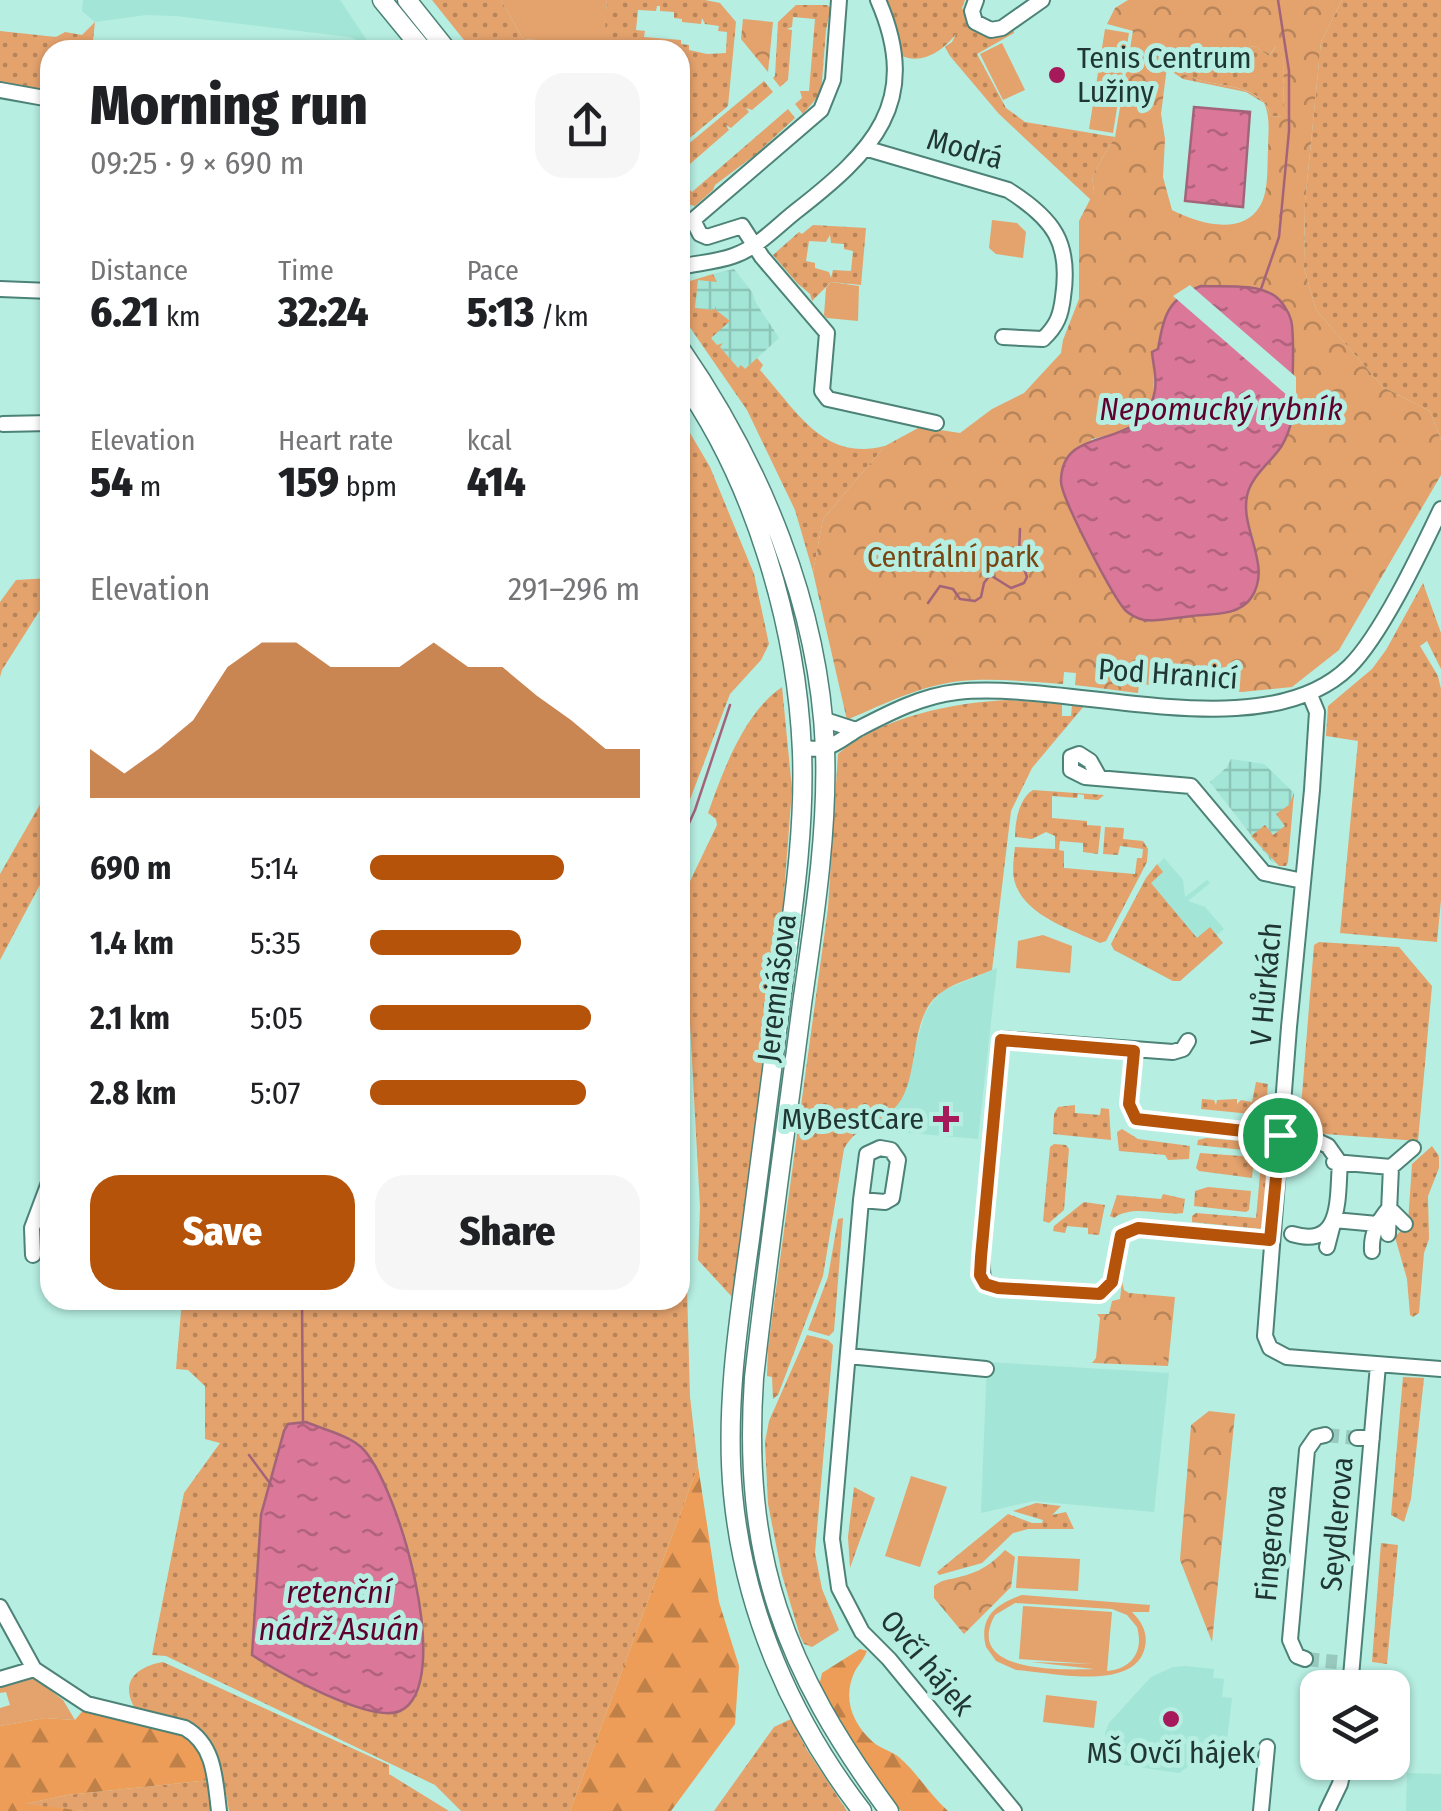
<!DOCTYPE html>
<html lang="en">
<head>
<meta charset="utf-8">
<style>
  :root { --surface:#fff; --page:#f6f6f6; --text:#202124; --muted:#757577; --accent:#b45309 }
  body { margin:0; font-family:"Fira Sans Condensed",sans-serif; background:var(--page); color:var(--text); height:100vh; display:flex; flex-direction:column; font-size:38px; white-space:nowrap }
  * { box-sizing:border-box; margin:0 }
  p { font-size:32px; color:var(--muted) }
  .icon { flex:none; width:55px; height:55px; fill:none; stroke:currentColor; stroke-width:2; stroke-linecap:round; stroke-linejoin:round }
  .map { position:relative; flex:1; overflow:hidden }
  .side { position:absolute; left:40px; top:40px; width:650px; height:1270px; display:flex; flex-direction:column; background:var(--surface); border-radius:30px; box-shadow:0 2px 8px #0004 }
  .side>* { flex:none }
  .tools { position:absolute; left:1300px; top:1670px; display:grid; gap:20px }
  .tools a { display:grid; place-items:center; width:110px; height:110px; border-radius:20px; background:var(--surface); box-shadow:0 2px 8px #0004; font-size:50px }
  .pin { position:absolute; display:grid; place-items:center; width:85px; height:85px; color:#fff; margin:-42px; border:5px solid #fff; border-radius:50%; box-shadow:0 2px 10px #0007 }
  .round { display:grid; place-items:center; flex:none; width:105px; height:105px; border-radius:30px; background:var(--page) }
  .summary { display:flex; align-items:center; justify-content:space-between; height:170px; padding:0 50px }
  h1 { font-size:55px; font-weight:800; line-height:75px }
  .figures { display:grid; grid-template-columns:repeat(3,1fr); gap:15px; height:170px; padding:10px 50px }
  .figures div { display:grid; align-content:center }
  .figures b { font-size:42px; font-weight:800 }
  .figures small { font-size:28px; font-weight:400 }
  .figures p { font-size:28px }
  .chart { height:280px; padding:20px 50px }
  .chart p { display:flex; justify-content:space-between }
  .chart svg { width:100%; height:180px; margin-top:10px; fill:var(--accent); opacity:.7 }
  .action { display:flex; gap:20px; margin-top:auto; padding:20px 50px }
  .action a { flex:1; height:115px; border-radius:30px; background:var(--accent); color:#fff; font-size:40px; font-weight:800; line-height:115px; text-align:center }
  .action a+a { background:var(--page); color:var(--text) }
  ul { padding:0 50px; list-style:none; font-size:32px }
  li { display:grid; grid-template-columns:160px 120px 1fr; align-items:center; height:75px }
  li i { height:25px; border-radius:12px; background:var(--accent) }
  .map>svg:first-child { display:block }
  .built { fill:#a3e5d6 }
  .industrial { fill:url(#industrial-grid) }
  .grass { fill:url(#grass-dots); fill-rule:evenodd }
  .forest { fill:url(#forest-firs) }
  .park { fill:url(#park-crowns); fill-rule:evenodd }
  .garden { fill:#e4a26d; fill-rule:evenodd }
  .water { fill:url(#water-ripples); stroke:#a3647a; stroke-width:2.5 }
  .pier { fill:#b6eee1 }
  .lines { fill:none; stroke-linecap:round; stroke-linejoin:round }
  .stream { stroke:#a3647a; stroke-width:2.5 }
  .minor-tunnel { stroke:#98c9be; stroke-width:14; stroke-dasharray:14 7; stroke-linecap:butt }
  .minor-casing { stroke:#4d8277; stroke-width:18 }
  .major-casing { stroke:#4d8277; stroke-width:21 }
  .minor { stroke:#fff; stroke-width:14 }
  .major { stroke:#fff; stroke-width:18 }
  .route-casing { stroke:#fff; stroke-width:20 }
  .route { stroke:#b45309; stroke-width:12 }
  .poi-dot { fill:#a6195b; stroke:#b6eee1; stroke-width:4 }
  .labels { text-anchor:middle; stroke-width:10; stroke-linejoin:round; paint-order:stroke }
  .poi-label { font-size:30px; fill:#203632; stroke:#b6eee1; text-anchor:start }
  .street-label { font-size:30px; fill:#203632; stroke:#b6eee1 }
  .park-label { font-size:30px; fill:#794512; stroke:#b6eee1 }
  .water-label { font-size:32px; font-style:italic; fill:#5f0130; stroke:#b6eee1 }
</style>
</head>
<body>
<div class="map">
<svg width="1441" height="1811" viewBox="0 0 1441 1811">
  <defs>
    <pattern id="industrial-grid" width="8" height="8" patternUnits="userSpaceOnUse" patternTransform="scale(2.5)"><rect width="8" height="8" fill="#a3e5d6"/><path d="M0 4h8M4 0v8" fill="none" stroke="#8cc5b8"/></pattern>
    <pattern id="grass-dots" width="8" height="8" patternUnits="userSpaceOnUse" patternTransform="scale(2.5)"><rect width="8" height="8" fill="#e4a26d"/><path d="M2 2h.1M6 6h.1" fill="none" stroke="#b8855a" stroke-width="1.8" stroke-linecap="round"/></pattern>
    <pattern id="forest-firs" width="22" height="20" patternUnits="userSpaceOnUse" patternTransform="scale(2.5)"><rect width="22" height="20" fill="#ed9d58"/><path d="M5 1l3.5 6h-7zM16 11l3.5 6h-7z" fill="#c08149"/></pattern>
    <pattern id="park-crowns" width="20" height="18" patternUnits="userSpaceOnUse" patternTransform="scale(2.5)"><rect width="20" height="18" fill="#e4a26d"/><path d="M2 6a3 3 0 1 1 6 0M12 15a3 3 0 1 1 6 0" fill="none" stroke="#b8855a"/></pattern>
    <pattern id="water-ripples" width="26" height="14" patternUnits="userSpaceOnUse" patternTransform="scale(2.5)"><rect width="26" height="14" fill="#db7799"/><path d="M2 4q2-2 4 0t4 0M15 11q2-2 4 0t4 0" fill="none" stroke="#b1627d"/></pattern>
  </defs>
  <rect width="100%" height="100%" fill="#b6eee1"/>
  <path class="built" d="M83 0H340L370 45 349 37 176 16 146 15 95 22 82 11Z
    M1164 858 1183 880 1185 897 1207 880 1210 883 1188 901 1205 907 1224 929 1217 935 1223 943 1180 981H1173L1114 950 1111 944 1146 878Z
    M997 968 978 1139 865 1129 894 1108 900 1100 925 1013 934 1000 942 991Z
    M987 1362 1169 1373 1154 1512 1034 1501 981 1513Z
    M1185 1666 1214 1669 1213 1678 1224 1679 1222 1697 1232 1698 1227 1740 1215 1739 1209 1764 1193 1763 1179 1773 1118 1764 1107 1747 1105 1733 1109 1723 1151 1677 1173 1667Z
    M1407 1773 1441 1774V1811H1406Z"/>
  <path class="industrial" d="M734 269 752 292 756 303 779 338 745 369 738 368 719 346 723 343 717 345 710 337 729 320 714 310 695 309 698 279 716 281 713 274Z
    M1231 759 1264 764 1294 793 1286 866 1272 862 1210 782 1227 767Z"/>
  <path class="grass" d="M432 0H501L523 39 603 45 607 0H705L720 3 736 22 728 106 680 146V50H472ZM657 6H660V11L674 12V18L682 19V22L701 24 702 18 705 24 719 26 718 31 727 32 726 53 707 54 689 50V45L681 44V40L644 37 645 31 636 30 638 10 656 11Z
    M885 0H965L962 8 975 32 996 38 1014 27V33L977 54 1006 108 1025 122 1115 137 1092 176 1094 192 1091 200 999 114 950 56 945 47 952 42 956 34C943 51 921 66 900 55Z
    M1342 0H1441V440L1430 411 1383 387 1316 310 1304 268 1305 202 1321 42Z
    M796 5H827L831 8 826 30 821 93 803 114 795 104 802 98 800 91H809L815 19 793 17 792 27 787 29 792 30 788 80 780 87 773 78 775 76 778 22Z
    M95 22 92 50H50V93L0 86V31L56 37 65 32 82 35Z
    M1277 45 1283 52 1284 117 1271 116C1259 70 1180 97 1175 58L1179 55 1205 69H1247L1238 64 1236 55 1243 48 1255 46 1269 56Z
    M764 81 773 92 752 110 746 108 749 112 731 128 726 125 729 130 690 164 687 161 680 173V151Z
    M788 109 795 118 755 155 715 185 713 190 695 206 690 205 680 193V179L692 192Z
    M813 225 866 228 861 285 831 282 812 301 810 294 797 283 773 255 799 232 802 234ZM830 235 831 243 844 244V249L853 251 851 271 833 270 831 278 829 272 815 268V263L806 261 809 241 826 242Z
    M713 274 717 282 698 280 695 308 714 310 716 306V310L730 321 711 338 717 345 723 343 720 347 738 368 741 365 745 369 757 358 763 365 760 370C797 411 823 462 885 446L823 519 813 572 795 510 747 410 680 313V284Z
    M680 416 710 467 754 574 769 644 761 660 730 694 680 826Z
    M50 578V615L40 610 2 670 0 677V602L16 580Z
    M1423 583 1441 633V669L1427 641 1420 646 1438 676 1441 689V900L1437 942 1340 933 1358 741 1326 736 1328 706 1372 669 1386 650Z
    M782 687 792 789 783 907 733 1298 698 1260 700 1207 690 1024 680 947V902L717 825 716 819 708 813C723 771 744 713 782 687Z
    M1009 700 1062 704V716H1071L1072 705 1084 706 1032 768 1011 811 992 970C976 977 956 982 942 992 909 1014 920 1069 901 1100 885 1125 858 1122 844 1149L823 1276 778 1395 773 1399 772 1377 767 1376 768 1348 828 908 838 754C880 717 955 702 1009 700Z
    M50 787V866L0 960V874Z
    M1033 790 1104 795 1098 800 1084 799V795L1078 794 1077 798 1052 796V818L1087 821V825L1101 826 1098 854 1083 852V843L1060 841 1059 850 1064 851V868L1135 874 1137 858H1142L1143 849 1120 846 1118 855 1103 854 1105 827 1124 828 1123 839 1143 841 1148 849 1147 862 1106 941 1100 943C1070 929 1022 915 1014 879 1012 869 1014 857 1015 847L1055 849V836L1046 832 1032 839 1015 837C1015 822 1019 798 1033 790Z
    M1294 793 1288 862 1286 866H1279L1251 836 1265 825 1273 835 1285 826 1276 814 1289 805Z
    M1157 864 1163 872 1151 883 1197 938 1210 927 1223 943 1180 981H1173L1114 950 1111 944 1146 878Z
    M1319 942 1399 947 1432 986 1418 1141 1299 1132 1314 945Z
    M1256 1082 1268 1084 1266 1108 1261 1115 1201 1109 1202 1099 1214 1100 1216 1105 1217 1100 1237 1099V1104L1241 1100 1252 1102Z
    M1075 1105V1113L1100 1115 1101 1108 1109 1109 1111 1140 1053 1134 1054 1114 1058 1107Z
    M1122 1129 1138 1139 1190 1146 1189 1159 1168 1160 1165 1155 1119 1151 1117 1132Z
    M1206 1138 1263 1143 1269 1148 1264 1224 1260 1229 1192 1222V1216L1196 1213 1256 1218 1262 1152 1197 1145 1198 1140Z
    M1054 1144 1066 1145 1069 1149 1064 1210 1049 1223 1043 1221 1050 1147Z
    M1432 1146 1439 1156V1168L1428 1196 1429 1239 1424 1253 1419 1313 1413 1317 1410 1315 1407 1279 1395 1237 1408 1223 1412 1164Z
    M1200 1153 1254 1157 1252 1178 1199 1171 1196 1168Z
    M1208 1187 1251 1191 1249 1210 1246 1212 1194 1206 1195 1191Z
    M1163 1194 1185 1199 1183 1213C1160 1216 1134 1204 1114 1218L1110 1216 1117 1195 1161 1199Z
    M1084 1202 1105 1205 1099 1235 1088 1234V1228L1067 1226 1065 1233 1053 1231 1054 1226Z
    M843 1218 834 1331 829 1336 808 1330 828 1277 838 1219Z
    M680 1250 686 1251 690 1397 698 1466 570 1811H461L435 1785 166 1656 152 1655 184 1493 220 1443 205 1439V1386L188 1370 176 1369 182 1300H680ZM306 1422 419 1606 422 1668 287 1676 253 1655 261 1515 284 1431 288 1424Z
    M807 1335 828 1340 833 1345 815 1553 822 1589 839 1630 812 1647 804 1644 800 1636 782 1575 768 1504 765 1442 769 1421Z
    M1403 1377 1424 1378 1411 1499 1404 1522 1391 1515Z
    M854 1487 875 1498 850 1568 848 1537Z
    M1036 1503 1061 1506 1052 1515 1066 1512 1074 1529H1028L1013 1533 982 1563 939 1575 937 1572 1008 1514 1032 1523H1042L1043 1520 1013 1511Z
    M1381 1543 1398 1545 1387 1664 1372 1662Z
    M163 1662 389 1765V1774L449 1811H229C216 1736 216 1721 136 1710 119 1683 135 1667 163 1662Z
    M791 1719 807 1750 847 1811H714L774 1727Z
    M210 1780 212 1811H85L20 1805 67 1795Z"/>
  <path class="forest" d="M698 1466 719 1602 739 1666 735 1724 671 1811H570Z
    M860 1649 867 1651C864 1659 859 1664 855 1671 842 1698 852 1723 873 1742 881 1749 892 1751 900 1758 918 1774 930 1795 948 1811H901L872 1777 819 1686 822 1673Z
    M85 1708 186 1733 203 1751 210 1780 67 1795 25 1804 85 1811H0V1726L45 1718 75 1720Z"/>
  <path class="park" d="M1128 0H1342L1321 42 1305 202 1304 268 1316 310 1383 387 1430 411 1441 440V475L1339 650 1292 687 1242 692 1139 684 1138 693 1075 685 1076 673 1064 672 1063 684C1034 682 1004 679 975 680 930 681 888 702 847 720L813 572 823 519 885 446 920 427 960 433 992 409 1024 393 1061 353 1063 340 1079 299V221L1094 192 1092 176 1115 137 1133 31 1107 24 1115 8ZM1255 46 1269 56 1276 46 1283 52 1284 117 1271 116C1258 70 1180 97 1175 58L1179 55 1205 69 1213 68 1222 73 1232 72 1261 80 1262 75 1238 64 1236 55 1243 48ZM1167 67 1174 69V73L1183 79 1246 92 1264 103C1271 118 1268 134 1268 150 1267 166 1269 192 1260 206 1242 237 1197 223 1172 210L1163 177 1165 139 1161 114ZM1201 286 1257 289 1273 294 1257 475C1235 513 1252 518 1256 554 1258 570 1245 594 1240 609L1173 616 1148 622 1126 612 1067 501 1061 481 1092 439C1152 426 1158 412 1152 352L1158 350 1180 294Z
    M743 19 773 22 768 72 741 39Z
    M1122 1282 1124 1290 1129 1293 1175 1297 1168 1366 1092 1363 1096 1358 1100 1318 1097 1314H1109L1112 1301 1120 1299Z
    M1209 1411 1235 1414 1212 1642 1180 1560 1191 1425Z
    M1005 1550 1015 1557 1011 1587 964 1634 934 1598V1586C943 1579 949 1580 959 1577 978 1573 992 1564 1005 1550Z"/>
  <path class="garden" d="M501 0H607L604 45 523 39Z
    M1105 29 1129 33 1113 133 1089 129Z
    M1002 43 1025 90 1003 100 980 54Z
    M992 220 1017 223 1026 232 1023 258 996 254 989 248Z
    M831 282 859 286 858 321 827 318 824 315 826 288Z
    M1043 935 1072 946 1070 973 1016 968 1018 941Z
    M1130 1322 1167 1326 1163 1363 1126 1360Z
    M911 1476 947 1487 920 1567 885 1556Z
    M1018 1556 1080 1559 1078 1591 1016 1588Z
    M1022 1595 1150 1605 1149 1612H1132C1142 1622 1148 1633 1145 1647 1135 1693 1050 1672 1016 1670L996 1661 986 1647C978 1616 998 1603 1022 1595ZM1015 1603 1112 1609 1127 1615 1137 1627C1144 1651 1132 1669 1107 1671L1112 1612 1023 1606 1019 1659 1093 1664 1031 1662 1094 1669C1061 1670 963 1673 995 1615Z
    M33 1677 63 1700 75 1720 45 1718 0 1726V1708L10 1705 6 1692 0 1693V1685Z
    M1046 1695 1097 1701 1094 1728 1043 1722Z"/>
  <path class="water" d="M1194 107 1250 112 1243 207 1185 201Z
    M1201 286C1223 287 1256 283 1275 296 1282 301 1289 312 1291 320 1295 334 1292 402 1291 419 1291 427 1286 439 1281 447 1270 463 1251 476 1247 496 1240 530 1273 566 1251 598 1241 613 1220 614 1203 615 1191 615 1152 623 1144 620 1138 619 1129 614 1125 610 1112 595 1061 498 1061 481 1062 419 1146 456 1155 389 1157 378 1153 364 1152 352L1158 349C1164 316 1167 299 1201 286Z
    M306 1422C322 1429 348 1435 361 1447 398 1481 456 1685 400 1711 372 1724 279 1673 252 1655L261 1515 284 1431 288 1424Z"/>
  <path class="pier" d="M1190 285 1296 377V403L1173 296Z"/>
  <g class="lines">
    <path class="stream" d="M1261 289 1279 237 1289 131V71L1278 0
      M928 603 940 586 953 589 960 599 975 601 981 597 984 583 990 575 1011 588 1024 583 1027 577 1019 554 1020 529
      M680 843 695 810 730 705
      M302 1300 303 1423
      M249 1455 272 1486"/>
    <path class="minor-tunnel" d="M1325 1435 1357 1438
      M1305 1659 1337 1662"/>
    <g class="minor-casing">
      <path id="minor" d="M839 0 833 80 821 110 693 220 700 234 707 237 742 226 762 257 827 333 822 391 828 399 936 423
        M976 0 972 11 975 22 991 30 1002 28 1042 0
        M0 90 50 99
        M868 149 1008 190C1054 219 1071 243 1063 297 1061 315 1057 326 1043 339L1003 337
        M680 267C697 263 716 262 733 256 757 248 775 228 795 212 872 152 923 103 878 0
        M0 289 50 291
        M3 424 50 423
        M1310 695 1317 712 1312 790 1289 1027 1265 1336 1270 1348 1287 1357 1441 1369
        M822 719 856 730
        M802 748C809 748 818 750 825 748 836 745 848 735 858 729 889 713 921 696 957 692 1070 680 1263 751 1349 667 1381 636 1421 551 1441 509
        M1099 777 1090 761 1079 754 1071 757V770L1085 777 1191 786 1264 873 1303 881
        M50 1041V1050
        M1188 1041 1183 1049 1173 1052 1001 1039 981 1257 983 1281 997 1288 1100 1294 1112 1282 1121 1235 1138 1228 1271 1240
        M1134 1051 1129 1104 1136 1119 1280 1135
        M1334 1162 1391 1167 1388 1234
        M1391 1167 1413 1148
        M861 1200 867 1154 880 1148 891 1150 898 1160 892 1198 885 1202 861 1200 832 1539 839 1588 862 1632 889 1659 1014 1811
        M1292 1234C1343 1249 1337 1198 1340 1163L1328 1146 1313 1139 1303 1144
        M1327 1247 1334 1220 1388 1225
        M1372 1251C1371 1232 1378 1222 1389 1208L1405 1224
        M33 1255 32 1228 50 1180
        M848 1356 986 1369
        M1357 1438H1372
        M0 1607 34 1669 87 1704 185 1728C215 1745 215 1779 219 1811
        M1305 1659 1297 1656 1290 1640 1307 1450 1316 1437 1325 1435
        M0 1679 34 1669
        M1350 1688 1378 1365
        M1261 1811 1267 1747
        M1327 1811 1340 1784 1345 1762"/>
    </g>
    <g class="major-casing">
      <path id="major" d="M382 0 423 50
        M407 0 447 50
        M680 348C761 465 819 605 825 748 828 833 814 920 802 1004 786 1129 768 1253 754 1378 742 1558 784 1668 889 1811
        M680 377C754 479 797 626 802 752 805 830 793 908 783 985 772 1070 761 1154 750 1239 738 1324 725 1409 733 1494 744 1610 791 1719 862 1811"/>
    </g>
    <use href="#minor" class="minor"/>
    <use href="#major" class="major"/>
  </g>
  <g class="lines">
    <g class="route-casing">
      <path id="route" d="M1001 1040 1134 1051 1129 1104 1136 1119 1280 1135 1270 1240 1138 1228 1121 1235 1112 1282 1100 1294 998 1288 985 1284 980 1275 981 1257Z"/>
    </g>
    <use href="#route" class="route"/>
  </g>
  <g class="poi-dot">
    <circle cx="1057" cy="75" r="10"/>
    <path d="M941 1104h10v10h10v10h-10v10h-10v-10h-10v-10h10z"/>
    <circle cx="1171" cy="1719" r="10"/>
  </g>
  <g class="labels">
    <g class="poi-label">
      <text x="1077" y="68">Tenis Centrum<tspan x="1077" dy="34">Lužiny</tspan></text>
      <text x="924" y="1129" text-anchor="end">MyBestCare</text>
      <text x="1171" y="1763" text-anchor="middle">MŠ Ovčí hájek</text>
    </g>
    <g class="street-label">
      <text transform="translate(965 149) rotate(16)" y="10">Modrá</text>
      <text transform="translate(1168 674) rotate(4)" y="10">Pod Hranicí</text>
      <text transform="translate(1266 984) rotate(-85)" y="10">V Hůrkách</text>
      <text transform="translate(777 988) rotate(-83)" y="10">Jeremiášova</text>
      <text transform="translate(1337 1524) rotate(-85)" y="10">Seydlerova</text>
      <text transform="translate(1271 1543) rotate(-85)" y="10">Fingerova</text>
      <text transform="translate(927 1663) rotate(50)" y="10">Ovčí hájek</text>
    </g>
    <g class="park-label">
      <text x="953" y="567">Centrální park</text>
    </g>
    <g class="water-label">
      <text x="1221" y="420">Nepomucký rybník</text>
      <text x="339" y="1603">retenční<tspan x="339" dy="37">nádrž Asuán</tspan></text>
    </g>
  </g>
</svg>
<div class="tools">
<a><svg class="icon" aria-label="layers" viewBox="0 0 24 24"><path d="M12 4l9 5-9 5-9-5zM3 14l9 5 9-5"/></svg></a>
</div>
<div class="pin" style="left:1280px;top:1135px;background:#1e9e55"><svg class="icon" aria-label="arrive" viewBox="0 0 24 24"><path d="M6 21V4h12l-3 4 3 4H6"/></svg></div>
<section class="side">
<div class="summary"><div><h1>Morning run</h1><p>09:25 · 9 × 690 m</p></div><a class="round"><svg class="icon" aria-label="share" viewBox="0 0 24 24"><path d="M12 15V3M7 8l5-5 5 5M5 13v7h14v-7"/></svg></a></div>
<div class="figures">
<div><p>Distance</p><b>6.21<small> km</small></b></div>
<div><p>Time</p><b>32:24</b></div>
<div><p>Pace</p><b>5:13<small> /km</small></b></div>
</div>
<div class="figures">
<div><p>Elevation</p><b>54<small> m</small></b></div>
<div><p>Heart rate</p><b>159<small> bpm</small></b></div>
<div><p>kcal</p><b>414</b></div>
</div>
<div class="chart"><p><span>Elevation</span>291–296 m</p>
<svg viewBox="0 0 160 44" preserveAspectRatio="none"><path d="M0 44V32L10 38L20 32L30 25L40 12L50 6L60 6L70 12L80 12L90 12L100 6L110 12L120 12L130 19L140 25L150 32L160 32V44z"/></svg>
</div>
<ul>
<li><b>690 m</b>5:14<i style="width:72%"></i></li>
<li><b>1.4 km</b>5:35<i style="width:56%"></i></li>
<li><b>2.1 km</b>5:05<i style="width:82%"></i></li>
<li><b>2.8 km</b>5:07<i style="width:80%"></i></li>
</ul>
<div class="action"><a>Save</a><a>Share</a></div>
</section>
</div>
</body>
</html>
